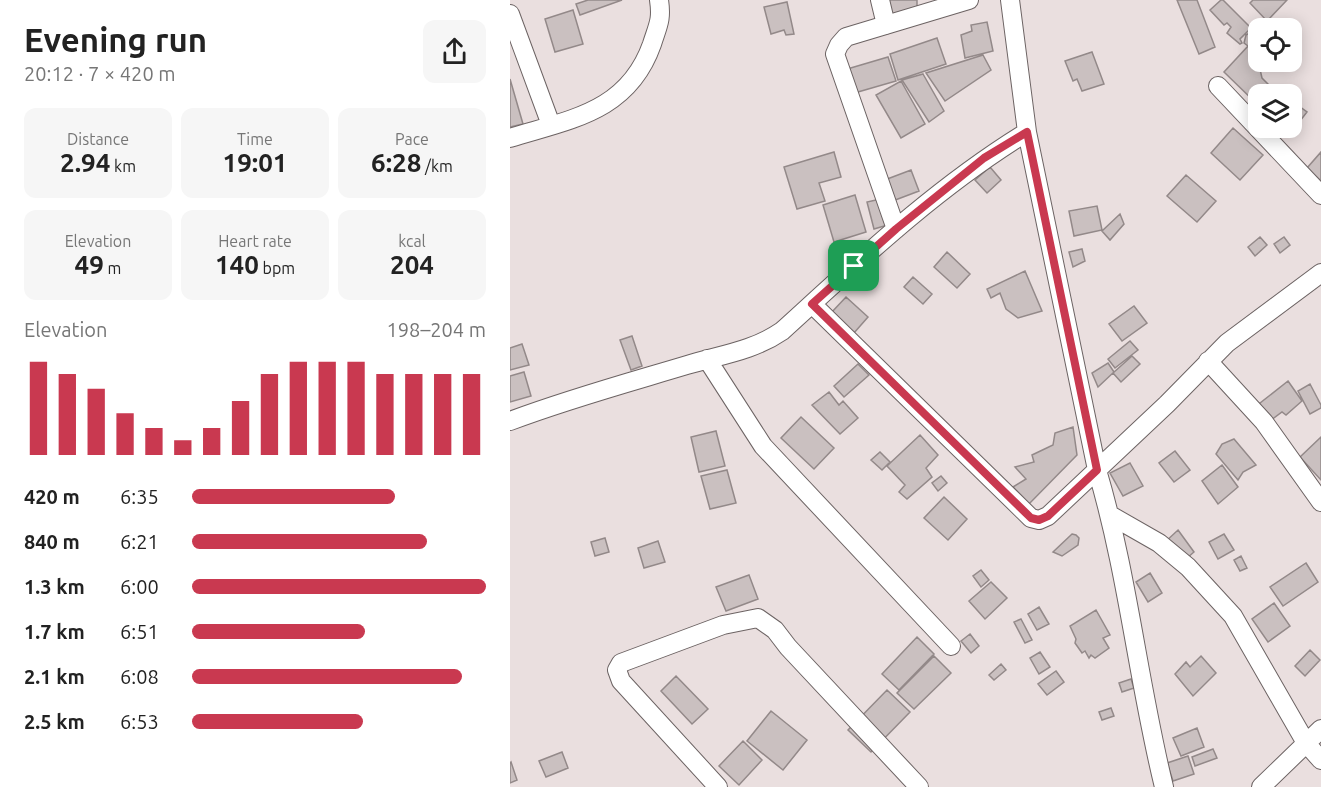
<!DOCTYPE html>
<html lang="en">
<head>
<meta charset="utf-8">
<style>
  :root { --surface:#fff; --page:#f6f6f6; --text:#222; --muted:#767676; --accent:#c93950 }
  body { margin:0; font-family:Ubuntu,sans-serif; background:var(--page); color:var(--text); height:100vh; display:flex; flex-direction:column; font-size:22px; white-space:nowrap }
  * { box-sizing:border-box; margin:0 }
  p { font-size:20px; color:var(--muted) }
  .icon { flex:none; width:33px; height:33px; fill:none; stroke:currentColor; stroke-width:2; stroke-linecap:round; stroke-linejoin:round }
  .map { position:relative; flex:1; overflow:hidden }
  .details { display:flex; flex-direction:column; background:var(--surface); width:510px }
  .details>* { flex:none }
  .controls { position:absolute; left:738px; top:18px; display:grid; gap:12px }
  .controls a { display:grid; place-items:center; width:54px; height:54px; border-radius:12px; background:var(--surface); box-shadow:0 3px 15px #0003; font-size:30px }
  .pin { position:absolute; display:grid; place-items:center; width:51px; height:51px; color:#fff; margin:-26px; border-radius:12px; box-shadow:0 3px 9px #0006 }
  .round { display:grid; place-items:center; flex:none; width:63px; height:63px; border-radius:12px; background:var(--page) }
  .head { display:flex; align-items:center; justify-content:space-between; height:102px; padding:0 24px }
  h1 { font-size:33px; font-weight:700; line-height:45px }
  .stats { display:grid; grid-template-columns:repeat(3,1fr); gap:9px; height:102px; padding:6px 24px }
  .stats div { display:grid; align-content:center; border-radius:12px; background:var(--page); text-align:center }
  .stats b { font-size:26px; font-weight:700 }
  .stats small { font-size:16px; font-weight:400 }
  .stats p { font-size:16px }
  .chart { height:168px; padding:12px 24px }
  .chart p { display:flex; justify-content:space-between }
  .chart svg { width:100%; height:108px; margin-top:6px; stroke:var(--accent); stroke-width:6 }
  ul { padding:0 24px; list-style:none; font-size:20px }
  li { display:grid; grid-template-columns:96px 72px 1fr; align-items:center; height:45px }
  li i { height:15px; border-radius:8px; background:var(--accent) }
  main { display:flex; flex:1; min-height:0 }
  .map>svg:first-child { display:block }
  .building { fill:#cac0c0; stroke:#938989; stroke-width:1.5 }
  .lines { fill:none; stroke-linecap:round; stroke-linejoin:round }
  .minor-casing { stroke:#6c6363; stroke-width:20 }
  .minor { stroke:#fff; stroke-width:18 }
  .route-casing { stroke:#fff; stroke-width:12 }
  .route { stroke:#c93950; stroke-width:8 }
</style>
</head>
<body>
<main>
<section class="details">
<div class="head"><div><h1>Evening run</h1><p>20:12 · 7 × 420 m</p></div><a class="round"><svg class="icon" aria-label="share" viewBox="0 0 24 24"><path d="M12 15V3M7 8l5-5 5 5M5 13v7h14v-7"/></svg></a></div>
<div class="stats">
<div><p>Distance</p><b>2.94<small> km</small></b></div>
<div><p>Time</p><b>19:01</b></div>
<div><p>Pace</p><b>6:28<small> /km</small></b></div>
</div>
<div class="stats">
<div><p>Elevation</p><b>49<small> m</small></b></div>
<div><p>Heart rate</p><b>140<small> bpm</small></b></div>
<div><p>kcal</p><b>204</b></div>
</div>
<div class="chart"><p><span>Elevation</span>198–204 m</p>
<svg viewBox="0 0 160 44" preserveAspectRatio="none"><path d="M5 44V6M15 44V11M25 44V17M35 44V27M45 44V33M55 44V38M65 44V33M75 44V22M85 44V11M95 44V6M105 44V6M115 44V6M125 44V11M135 44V11M145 44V11M155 44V11"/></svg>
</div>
<ul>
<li><b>420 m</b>6:35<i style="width:69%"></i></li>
<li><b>840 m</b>6:21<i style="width:80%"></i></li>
<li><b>1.3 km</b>6:00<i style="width:100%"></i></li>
<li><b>1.7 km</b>6:51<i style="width:59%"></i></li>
<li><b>2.1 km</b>6:08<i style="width:92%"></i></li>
<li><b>2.5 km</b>6:53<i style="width:58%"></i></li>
</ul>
</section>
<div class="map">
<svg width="811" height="787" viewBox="0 0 811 787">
  <rect width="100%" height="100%" fill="#eadfdf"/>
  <path class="building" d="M78 0H112L70 15 66 4Z
    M372 0H407V13L373 16Z
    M667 0H687L705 47 689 54Z
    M711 0H713L741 28 730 39 732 43 730 44 717 33 721 27 717 23 714 25 700 10Z
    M743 0H777L757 21 740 3Z
    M277 2 284 34 276 35 274 30 261 34 254 7Z
    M63 10 73 44 45 52 35 19Z
    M477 22 483 51 455 58 451 35 462 31 461 25Z
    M746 29 748 32V62H753L749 65 752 78 765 91 761 94H748V105L714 72 738 46 734 43 736 35Z
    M427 38 436 64 388 80 380 54Z
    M582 52 594 84 572 91 567 79 563 81 555 61Z
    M473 55 481 70 435 101 416 73Z
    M378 57 386 81 334 96 327 72Z
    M413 74 434 111 419 122 392 80Z
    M0 79 13 124 0 127Z
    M391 81 415 124 391 138 366 95Z
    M782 101 797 112 787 125 782 121Z
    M723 128 753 155 730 180 701 153Z
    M324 152 331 177 309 183 315 201 287 209 274 167Z
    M811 152V181L797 168Z
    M480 167 491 180 477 193 465 180Z
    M401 170 409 191 380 202 372 181Z
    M676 175 706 201 687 222 657 196Z
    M345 195 356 232 324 242 313 205Z
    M375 198 381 224 364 229 357 202Z
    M587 206 592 230 564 236 559 211Z
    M610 214 614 224 600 240 592 231Z
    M750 237 757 245 745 256 738 247Z
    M774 237 780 245 770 253 764 244Z
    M572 249 575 261 563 267 559 252Z
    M437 252 460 274 447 288 424 267Z
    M515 271 532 311 508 318 496 309 490 293 481 298 477 289Z
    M403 277 422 294 413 304 394 287Z
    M336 297 358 317 344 333 321 313Z
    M624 306 637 323 612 341 599 324Z
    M122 336 132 366 121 370 110 340Z
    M620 341 628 350 605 368 598 359Z
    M12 344 19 365 0 370V348Z
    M622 356 630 364 611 382 603 373Z
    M598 363 604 372 588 387 582 373Z
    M348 364 359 375 334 397 324 386Z
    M14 372 21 396 0 402V376Z
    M778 381 792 401 776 415 772 412 753 426 745 407Z
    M800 384 811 405V408L800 414 788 391Z
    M319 392 329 405 333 401 348 418 330 434 302 405Z
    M291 417 324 448 304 469 271 438Z
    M563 427 567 455 519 504 503 487 516 479 505 467 524 462 522 455 543 445 545 433Z
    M206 431 215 466 189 472 181 437Z
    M410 435 428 455 416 468 422 477 397 499 389 492 395 485 377 466Z
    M811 437V480L790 457Z
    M724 439 746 465 733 472 728 480 706 454 712 444Z
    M665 451 680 470 664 482 649 463Z
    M370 452 380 462 372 470 361 460Z
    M620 463 633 486 613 496 600 473Z
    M712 465 728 487 708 504 692 481Z
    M217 470 226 503 200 509 191 476Z
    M431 476 437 483 428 491 422 483Z
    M434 497 457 519 438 540 414 518Z
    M668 530 684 552 669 565 654 543Z
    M562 534 566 535 569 538 568 545 552 556 543 552Z
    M714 534 724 550 708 559 699 542Z
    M95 538 99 552 85 556 81 542Z
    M148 541 155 562 134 568 128 548Z
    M731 556 737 568 730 571 724 560Z
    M796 563 808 582 773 606 760 587Z
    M471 570 479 580 471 587 463 576Z
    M640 573 652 593 638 602 626 582Z
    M239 575 248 599 216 611 206 587Z
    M481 582 497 598 475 619 459 601Z
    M764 603 780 626 758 642 742 619Z
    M529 607 539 624 527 630 518 614Z
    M586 610 600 635 593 638 599 648 585 658 581 655 579 658 575 651 572 653 565 643 566 639 560 626Z
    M511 619 522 640 515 643 504 622Z
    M460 634 469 646 461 653 451 641Z
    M407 637 424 654 389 690 372 674Z
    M800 650 810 660 795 676 785 666Z
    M530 652 540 667 529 674 520 658Z
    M424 656 441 673 404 709 387 693Z
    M691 656 706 673 683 696 665 674 676 662 680 667Z
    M491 664 496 670 484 680 479 675Z
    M546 671 554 682 537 695 528 684Z
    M166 676 198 709 182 724 151 691Z
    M621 679 624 688 612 692 609 683Z
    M377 690 400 712 361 752 338 730Z
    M601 708 604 716 592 720 589 712Z
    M261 711 297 740 273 770 237 741Z
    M687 728 694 747 671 756 663 738Z
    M233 741 252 760 229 785 209 766Z
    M703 749 707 758 685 766 682 757Z
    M52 752 58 768 36 777 29 761Z
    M678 756 684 774 663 781 657 763Z
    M1 762 7 780 0 783V763Z"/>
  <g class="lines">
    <g class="minor-casing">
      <path id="minor" d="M370 0 376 25
        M0 14 41 125
        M708 86 811 195
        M517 132 587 470C618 574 628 682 654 787
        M0 138C61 119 118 112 142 44 148 25 152 20 149 0
        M386 229 325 54 329 45 336 37 459 0
        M302 304 521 518 529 520 538 516 657 404 717 343 811 273
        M197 359 253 446 441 646
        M698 361 754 422 811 502
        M0 421C58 399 117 383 177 365 210 355 243 351 272 331 350 260 427 187 517 132L500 0
        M600 515 649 543 678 567 723 616 796 743 811 760
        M208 787 111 681 107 670 111 663 213 625 248 618 265 630 278 647 409 787
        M751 787 811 729"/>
    </g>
    <use href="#minor" class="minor"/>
  </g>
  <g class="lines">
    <g class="route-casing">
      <path id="route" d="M517 132 587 470 538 516 529 520 521 518 302 304 386 229 474 158Z"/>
    </g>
    <use href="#route" class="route"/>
  </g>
</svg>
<div class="controls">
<a><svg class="icon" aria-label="locate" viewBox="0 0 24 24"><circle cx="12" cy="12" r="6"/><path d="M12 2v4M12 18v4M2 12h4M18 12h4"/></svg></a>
<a><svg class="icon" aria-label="layers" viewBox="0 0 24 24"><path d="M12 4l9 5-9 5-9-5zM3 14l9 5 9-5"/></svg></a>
</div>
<div class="pin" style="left:344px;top:266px;background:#1e9e55"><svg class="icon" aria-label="arrive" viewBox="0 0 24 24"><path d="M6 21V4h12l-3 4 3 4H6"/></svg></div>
</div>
</main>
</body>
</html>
